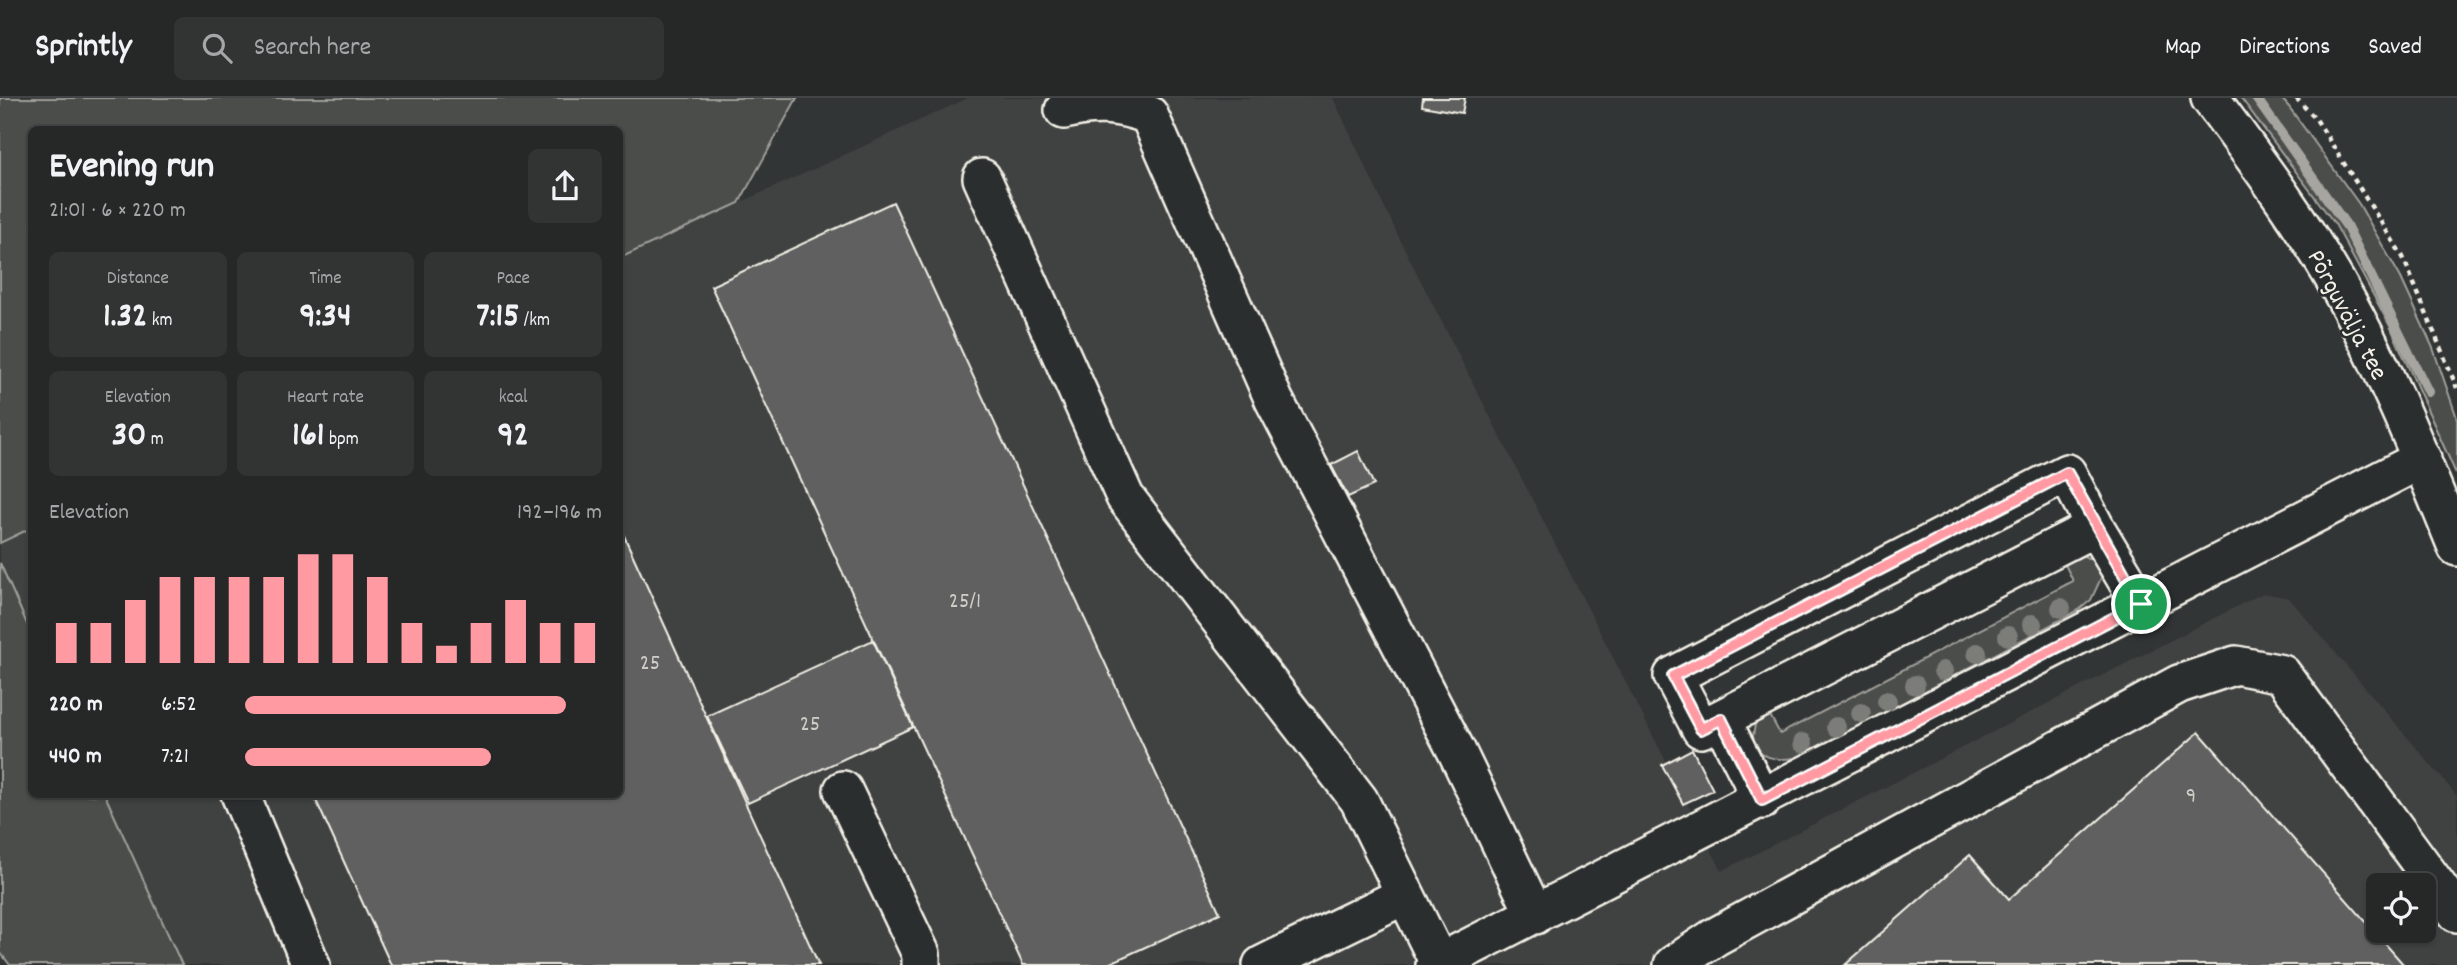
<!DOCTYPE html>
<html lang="en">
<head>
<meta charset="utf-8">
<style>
  :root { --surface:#262828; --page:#323434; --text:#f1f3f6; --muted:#a4a6a8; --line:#424445; --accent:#ff9aa2 }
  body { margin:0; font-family:Dekko,sans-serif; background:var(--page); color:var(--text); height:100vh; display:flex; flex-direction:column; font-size:26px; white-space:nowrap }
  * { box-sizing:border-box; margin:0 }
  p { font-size:23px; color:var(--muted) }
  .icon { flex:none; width:38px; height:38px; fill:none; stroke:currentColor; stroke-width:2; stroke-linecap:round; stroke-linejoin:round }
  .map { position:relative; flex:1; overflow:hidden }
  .panel { position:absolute; left:28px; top:28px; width:595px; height:672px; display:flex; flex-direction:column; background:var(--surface); border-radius:10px; box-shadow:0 2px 5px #0004,0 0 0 2px var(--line) }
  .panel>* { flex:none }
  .controls { position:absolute; left:2366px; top:775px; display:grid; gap:14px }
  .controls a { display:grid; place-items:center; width:70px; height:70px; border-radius:10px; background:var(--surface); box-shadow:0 2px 5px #0004,0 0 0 2px var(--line); font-size:35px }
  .pin { position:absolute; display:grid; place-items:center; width:60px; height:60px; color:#fff; margin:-30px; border:4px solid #fff; border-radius:50%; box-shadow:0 2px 7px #0007 }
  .round { display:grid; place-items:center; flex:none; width:74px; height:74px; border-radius:10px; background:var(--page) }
  .summary { display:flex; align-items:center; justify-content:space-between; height:119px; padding:0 21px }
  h1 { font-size:38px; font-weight:700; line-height:52px }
  .figures { display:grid; grid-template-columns:repeat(3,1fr); gap:10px; height:119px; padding:7px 21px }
  .figures div { display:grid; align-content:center; border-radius:10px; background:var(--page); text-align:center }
  .figures b { font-size:35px; font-weight:700 }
  .figures small { font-size:19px; font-weight:400 }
  .figures p { font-size:19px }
  .chart { height:196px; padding:14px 21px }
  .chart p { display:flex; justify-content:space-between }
  .chart svg { width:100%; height:126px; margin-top:7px; stroke:var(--accent); stroke-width:6 }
  ul { padding:0 21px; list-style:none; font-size:23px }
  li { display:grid; grid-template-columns:112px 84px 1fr; align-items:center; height:52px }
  li i { height:18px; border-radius:9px; background:var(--accent) }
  header { display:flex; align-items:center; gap:42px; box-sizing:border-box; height:98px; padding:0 35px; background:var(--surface); border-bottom:2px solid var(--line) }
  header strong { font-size:33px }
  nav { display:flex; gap:38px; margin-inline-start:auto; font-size:24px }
  .search { width:490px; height:63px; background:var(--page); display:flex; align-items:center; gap:18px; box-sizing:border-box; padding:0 24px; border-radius:10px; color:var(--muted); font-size:26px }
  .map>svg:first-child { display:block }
  .built { fill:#404242; fill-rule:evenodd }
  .green { fill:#4b4d4c; stroke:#a09f9a; stroke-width:2 }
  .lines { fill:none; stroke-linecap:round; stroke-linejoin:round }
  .stream { stroke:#a6a5a0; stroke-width:10 }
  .building { fill:#5f605f; stroke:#f4f1e8; stroke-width:2 }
  .minor-casing { stroke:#f4f1e8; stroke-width:42 }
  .path { stroke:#f4f1e8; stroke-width:4.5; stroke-dasharray:5 5; stroke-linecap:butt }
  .minor { stroke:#2a2d2e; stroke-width:37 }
  .tree { fill:#7c7d79 }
  .route-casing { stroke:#fff; stroke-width:14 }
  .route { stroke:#ff9aa2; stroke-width:9 }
  .labels { text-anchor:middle; stroke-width:5; stroke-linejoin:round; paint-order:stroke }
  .number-label { font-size:23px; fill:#cfcdc6 }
  .street-label { font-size:26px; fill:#f4f1e8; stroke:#2a2d2e }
</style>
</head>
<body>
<header>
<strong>Sprintly</strong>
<div class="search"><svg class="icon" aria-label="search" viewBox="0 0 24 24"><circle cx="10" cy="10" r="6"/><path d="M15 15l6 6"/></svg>Search here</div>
<nav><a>Map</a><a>Directions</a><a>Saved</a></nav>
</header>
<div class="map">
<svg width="2457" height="867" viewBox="0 0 2457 867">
  <rect width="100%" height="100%" fill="#323535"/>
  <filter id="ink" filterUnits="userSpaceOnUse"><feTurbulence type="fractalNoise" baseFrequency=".0143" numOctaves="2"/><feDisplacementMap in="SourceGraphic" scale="14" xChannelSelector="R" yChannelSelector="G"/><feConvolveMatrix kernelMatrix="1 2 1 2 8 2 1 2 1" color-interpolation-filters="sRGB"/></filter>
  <g filter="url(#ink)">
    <path class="built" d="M968 0H1333L1403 148 1722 773 2263 495 2289 500 2457 698V867H182L105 697 620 696V160ZM2378 788H2424V833H2378Z
      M31 430V535L0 465V445Z"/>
    <path class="green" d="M0 0H797L739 105 620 160V32H32L31 430 0 445Z
      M2241 0H2281L2289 9 2359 106 2401 180 2433 250 2457 320V378L2391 230 2335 126Z
      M2078 455 2098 465 2102 478 2091 502 2079 512 1800 659C1781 663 1767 662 1751 649L1756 621 1766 610 1780 636 2073 483 2060 456Z
      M0 465 31 535 32 696 105 697 182 867H10L0 854Z"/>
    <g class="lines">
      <path class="stream" d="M2256 0 2346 127 2428 294"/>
    </g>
    <path class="building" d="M1423 0H1465L1462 15 1422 8Z
      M893 104 1220 815 1106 867H1023L711 188Z
      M1358 353 1374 387 1348 399 1331 367Z
      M620 429 819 867H391L313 696H620Z
      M873 542 913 629 748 705 707 618Z
      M2199 634 2404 867H1845L1970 757 2009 801Z
      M1692 651 1713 692 1683 706 1662 667Z"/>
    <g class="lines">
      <g class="minor-casing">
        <path id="minor" d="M2210 0C2260 67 2309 133 2349 207 2391 284 2424 368 2457 449
          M1064 12C1096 4 1118 6 1149 17L1274 302 1457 654 1535 817
          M982 80 1125 399 1359 702 1439 865
          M2067 375 2095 429 1701 631 1673 578Z
          M2095 429 2141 506
          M1721 621 1762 702
          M843 692 921 856V867
          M240 696 311 867
          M1262 867 1405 797
          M1435 867 2422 361
          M1673 867 1715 839 2179 586 2236 567 2282 576 2457 815"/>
      </g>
      <path class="path" d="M2296 0 2316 21 2403 159 2457 290"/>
      <use href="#minor" class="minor"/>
    </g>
    <g class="tree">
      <circle cx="2061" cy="510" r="10"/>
      <circle cx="2032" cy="526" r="10"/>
      <circle cx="2008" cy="538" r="10"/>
      <circle cx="1977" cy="555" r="10"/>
      <circle cx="1943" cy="573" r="10"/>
      <circle cx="1915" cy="587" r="10"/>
      <circle cx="1887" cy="603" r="10"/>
      <circle cx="1861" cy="615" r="10"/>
      <circle cx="1836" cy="629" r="10"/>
      <circle cx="1803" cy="645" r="10"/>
    </g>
  </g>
  <g class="lines" filter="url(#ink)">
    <g class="route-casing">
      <path id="route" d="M2067 375 2141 506 1762 702 1721 621 1701 631 1673 578Z"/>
    </g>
    <use href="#route" class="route"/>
  </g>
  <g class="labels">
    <g class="number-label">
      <text x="965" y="509">25/1</text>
      <text x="650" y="571">25</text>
      <text x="810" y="632">25</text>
      <text x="2191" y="704">9</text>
    </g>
    <g class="street-label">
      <text transform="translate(2349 216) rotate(62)" y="9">Põrguvälja tee</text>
    </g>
  </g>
</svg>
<div class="controls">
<a><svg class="icon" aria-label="locate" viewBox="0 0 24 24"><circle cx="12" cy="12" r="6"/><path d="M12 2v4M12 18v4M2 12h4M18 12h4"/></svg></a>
</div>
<div class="pin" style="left:2141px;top:506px;background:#1e9e55"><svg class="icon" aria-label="arrive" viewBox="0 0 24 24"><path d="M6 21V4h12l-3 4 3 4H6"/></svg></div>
<section class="panel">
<div class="summary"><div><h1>Evening run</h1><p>21:01 · 6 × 220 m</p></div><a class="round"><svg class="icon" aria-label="share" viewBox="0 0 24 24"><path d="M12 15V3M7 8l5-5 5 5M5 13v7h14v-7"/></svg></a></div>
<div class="figures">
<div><p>Distance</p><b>1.32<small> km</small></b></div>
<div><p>Time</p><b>9:34</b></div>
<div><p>Pace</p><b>7:15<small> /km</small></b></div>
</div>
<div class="figures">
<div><p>Elevation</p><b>30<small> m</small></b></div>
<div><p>Heart rate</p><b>161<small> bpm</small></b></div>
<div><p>kcal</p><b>92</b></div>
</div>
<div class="chart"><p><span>Elevation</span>192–196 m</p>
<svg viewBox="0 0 160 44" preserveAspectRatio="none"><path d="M5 44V30M15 44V30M25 44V22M35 44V14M45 44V14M55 44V14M65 44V14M75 44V6M85 44V6M95 44V14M105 44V30M115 44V38M125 44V30M135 44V22M145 44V30M155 44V30"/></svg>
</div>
<ul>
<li><b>220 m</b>6:52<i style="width:90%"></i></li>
<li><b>440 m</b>7:21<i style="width:69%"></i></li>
</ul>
</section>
</div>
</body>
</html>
